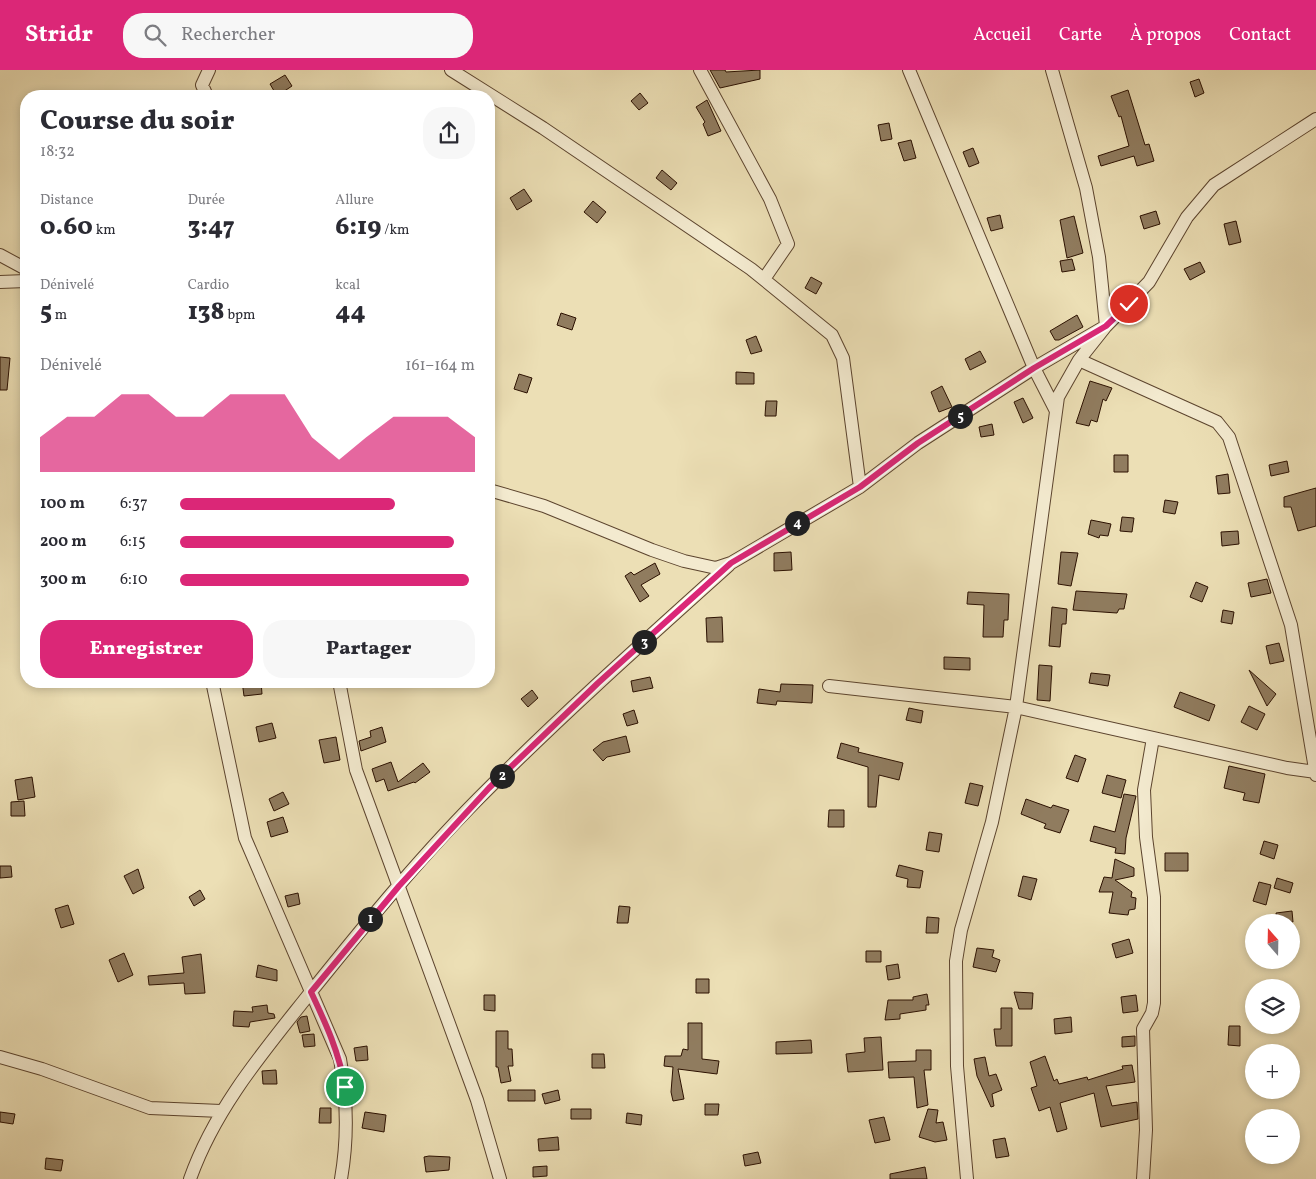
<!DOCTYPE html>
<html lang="fr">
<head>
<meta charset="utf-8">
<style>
  :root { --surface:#fff; --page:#f7f7f7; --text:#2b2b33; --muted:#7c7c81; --accent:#db2777 }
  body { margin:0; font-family:Vollkorn,serif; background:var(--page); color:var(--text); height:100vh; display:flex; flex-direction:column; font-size:19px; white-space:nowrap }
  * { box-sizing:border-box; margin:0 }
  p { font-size:16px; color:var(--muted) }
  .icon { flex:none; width:28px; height:28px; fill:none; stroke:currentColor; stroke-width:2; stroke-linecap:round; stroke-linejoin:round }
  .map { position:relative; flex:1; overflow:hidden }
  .side { position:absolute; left:20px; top:20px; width:475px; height:598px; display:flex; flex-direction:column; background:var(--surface); border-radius:20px; box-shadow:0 2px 8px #0003 }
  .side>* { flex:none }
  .needle { width:32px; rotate:340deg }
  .tools { position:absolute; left:1245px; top:844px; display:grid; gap:10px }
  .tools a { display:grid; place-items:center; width:55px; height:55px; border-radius:50%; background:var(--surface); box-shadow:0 2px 8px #0003; font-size:25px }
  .pin { position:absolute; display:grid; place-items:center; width:42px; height:42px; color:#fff; margin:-21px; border:2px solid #fff; border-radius:50%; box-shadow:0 1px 5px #0007 }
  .km { position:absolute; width:25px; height:25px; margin:-12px; border-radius:50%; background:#222; color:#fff; font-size:14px; line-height:25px; text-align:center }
  .round { display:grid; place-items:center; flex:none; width:52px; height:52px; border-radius:20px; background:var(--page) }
  .head { display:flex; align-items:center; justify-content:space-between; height:85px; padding:0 20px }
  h1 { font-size:28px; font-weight:800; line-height:38px }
  .figures { display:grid; grid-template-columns:repeat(3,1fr); gap:8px; height:85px; padding:5px 20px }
  .figures div { display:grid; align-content:center }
  .figures b { font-size:25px; font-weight:800 }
  .figures small { font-size:14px; font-weight:400 }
  .figures p { font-size:14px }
  .chart { height:140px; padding:10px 20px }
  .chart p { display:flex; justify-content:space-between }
  .chart svg { width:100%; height:90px; margin-top:5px; fill:var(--accent); opacity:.7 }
  .action { display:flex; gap:10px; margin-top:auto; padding:10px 20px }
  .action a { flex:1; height:58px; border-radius:20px; background:var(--accent); color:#fff; font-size:20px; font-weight:800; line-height:58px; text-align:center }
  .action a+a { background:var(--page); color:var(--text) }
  ul { padding:0 20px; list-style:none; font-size:16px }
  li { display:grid; grid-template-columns:80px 60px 1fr; align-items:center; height:38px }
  li i { height:12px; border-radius:6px; background:var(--accent) }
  header { display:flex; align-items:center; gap:30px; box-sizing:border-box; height:70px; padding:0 25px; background:var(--accent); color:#fff }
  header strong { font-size:24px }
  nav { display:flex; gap:28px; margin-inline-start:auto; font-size:18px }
  .search { width:350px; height:45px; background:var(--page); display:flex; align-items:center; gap:12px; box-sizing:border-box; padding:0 18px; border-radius:20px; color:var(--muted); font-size:19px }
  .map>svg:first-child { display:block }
  .building { fill:#907c5f; stroke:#2c1101 }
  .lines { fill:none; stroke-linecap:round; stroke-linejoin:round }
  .minor-casing { stroke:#5c442e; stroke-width:14 }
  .minor { stroke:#f3eacf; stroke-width:12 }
  .route-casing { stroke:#fff; stroke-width:10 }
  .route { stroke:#db2777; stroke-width:6 }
</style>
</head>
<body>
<header>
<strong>Stridr</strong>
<div class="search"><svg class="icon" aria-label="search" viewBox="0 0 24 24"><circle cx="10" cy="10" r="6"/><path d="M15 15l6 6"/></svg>Rechercher</div>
<nav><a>Accueil</a><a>Carte</a><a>À propos</a><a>Contact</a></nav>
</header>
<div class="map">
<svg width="1316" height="1109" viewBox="0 0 1316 1109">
  <rect width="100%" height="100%" fill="#ecdfb5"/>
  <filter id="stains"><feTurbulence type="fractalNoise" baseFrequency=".004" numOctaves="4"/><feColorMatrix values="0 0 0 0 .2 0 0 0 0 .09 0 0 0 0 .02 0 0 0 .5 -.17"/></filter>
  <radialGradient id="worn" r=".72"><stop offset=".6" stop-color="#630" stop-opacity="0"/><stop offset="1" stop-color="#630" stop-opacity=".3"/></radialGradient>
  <path class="building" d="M710 0H725L726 2 760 0V9L720 18Z
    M285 5 292 16 277 26 270 14Z
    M1199 9 1204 23 1195 27 1190 12Z
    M1128 20 1145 75 1149 74 1154 91 1137 96 1134 86 1101 96 1098 86 1129 76 1121 46 1119 47 1111 26Z
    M640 23 648 33 639 40 631 31Z
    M707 30 721 61 708 66 703 54 705 52 696 37Z
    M889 53 892 69 881 71 878 55Z
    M911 70 916 88 904 91 898 73Z
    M973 78 979 93 969 97 963 82Z
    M662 100 677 113 671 120 656 108Z
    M524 119 532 131 517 140 510 128Z
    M593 131 606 142 597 153 584 142Z
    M1156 141 1160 154 1144 159 1140 146Z
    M1000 145 1003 158 991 161 987 148Z
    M1074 146 1083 183 1067 188 1060 150Z
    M1236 151 1241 172 1229 175 1224 154Z
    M1072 189 1075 200 1062 202 1060 191Z
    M1200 192 1205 202 1190 210 1184 199Z
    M811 207 822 213 816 224 805 218Z
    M561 243 576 248 572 260 557 255Z
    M1077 245 1083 257 1059 270H1055L1050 261Z
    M756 266 762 281 751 284 746 270Z
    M980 281 986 292 970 300 965 289Z
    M0 287 10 288 7 320H0Z
    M736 302 754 303V314H736Z
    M519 304 532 308 527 323 514 319Z
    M1090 311 1112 318 1106 331 1103 329 1097 352 1091 350 1089 356 1076 353Z
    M942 316 952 337 939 342 931 322Z
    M1023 328 1033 348 1023 353 1014 332Z
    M766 331H777L776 346H765Z
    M992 354 994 365 981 367 979 357Z
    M1114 385H1128V402H1114Z
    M1287 391 1289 402 1271 406 1269 395Z
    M1228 404 1230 423 1218 424 1216 406Z
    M1316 418V456L1298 461 1291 437H1284V427Z
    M1165 430 1178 432 1175 444 1163 442Z
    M1122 447 1134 448 1132 462 1120 461Z
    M1091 450 1111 454 1108 466 1100 465 1099 468 1088 464Z
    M1238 461 1239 474 1222 476 1221 462Z
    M791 482 792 500 774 501V483Z
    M1061 482 1078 483 1071 516 1058 514Z
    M655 493 660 504 641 515 649 526 640 532 625 506 631 502 634 505Z
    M1267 509 1271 523 1251 527 1248 513Z
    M1196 512 1208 517 1202 532 1190 527Z
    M1076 521 1127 524 1124 539H1119L1117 543 1073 540Z
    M968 522 1009 524 1008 550H1004L1003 567H983L984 535 967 534Z
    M1052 537 1067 539 1066 554H1062L1060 577 1049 576Z
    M1223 540 1234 542 1232 554 1221 552Z
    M722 547 723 572H707L706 548Z
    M1279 573 1284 591 1270 594 1266 576Z
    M944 587 970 588V600L944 599Z
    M1039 595 1052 596 1050 631 1037 630Z
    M1249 600 1276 624 1267 636Z
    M1091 603 1110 605 1108 616 1089 613Z
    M650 607 653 618 633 622 631 611Z
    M242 611H261L262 624 244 626Z
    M781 614 813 615 812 633 777 631 776 635 757 633 759 619 780 622Z
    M532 620 538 628 528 637 521 629Z
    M1180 622 1215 635 1209 651 1174 637Z
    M1249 636 1265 644 1257 660 1241 652Z
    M909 638 923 641 921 653 906 650Z
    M634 640 638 653 627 656 623 644Z
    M272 653 276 668 259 672 256 657Z
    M382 657 386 672 361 681 359 671 371 667 370 661Z
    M626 666 630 682 607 687 603 691 593 680 603 672Z
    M336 667 340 690 324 693 319 670Z
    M841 673 859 678 858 682 903 693 899 710 879 705 876 737H868V697L837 688Z
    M1075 685 1086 689 1078 712 1066 708Z
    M391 692 398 712 423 693 430 702 415 713 414 712 388 721 384 709 376 712 372 699Z
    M1229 696 1265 704 1259 733 1243 730 1245 723 1224 718Z
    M1107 705 1126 710 1121 728 1102 723Z
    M32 707 35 727 18 730 15 710Z
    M970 713 983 716 978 736 965 733Z
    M283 722 289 734 274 741 269 729Z
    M1124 724 1136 726 1126 768 1125 784 1115 783 1116 778 1090 771 1094 756 1115 762Z
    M1026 729 1051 738 1053 735 1069 740 1060 763 1044 758 1046 754 1021 744Z
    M24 731 25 746H11V732Z
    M829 740H844V757H828Z
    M283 747 288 762 271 767 267 752Z
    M929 762 942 764 939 782 926 780Z
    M1264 771 1278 775 1274 789 1260 784Z
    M1165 783H1188V801H1165Z
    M1115 789 1134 798V806L1115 810 1132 822 1131 827 1136 828 1135 839 1129 840 1128 845 1109 843 1113 822H1099L1104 807 1112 808Z
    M899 795 923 801 920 818 907 817 908 809 896 806Z
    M0 796H11L12 807 0 808Z
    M138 799 144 818 133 824 124 806Z
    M1023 806 1037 809 1031 830 1018 826Z
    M1277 808 1293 813 1290 823 1274 818Z
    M1259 812 1271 815 1266 835 1253 831Z
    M200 820 205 829 194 836 189 827Z
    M298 823 300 834 288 837 285 826Z
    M68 835 74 854 61 858 55 839Z
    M619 836 630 837 628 853H617Z
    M1292 841 1293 852H1277L1276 843Z
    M927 847 939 848 938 863H926Z
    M1129 869 1133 883 1116 888 1112 874Z
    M977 878 994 880 992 887 1000 890 996 902 973 897Z
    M866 881H881V892H866Z
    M124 883 133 905 118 912 109 890Z
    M201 884 205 923 185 924 184 913 149 915 148 906 184 903 182 887Z
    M898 894 900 908 888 910 886 896Z
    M258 895 277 900V911L256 907Z
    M696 909H709V923H696Z
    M1014 922 1033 923 1032 939H1019Z
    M927 924 929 935H926V940L900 944V949L885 950 888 930H913V927Z
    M484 925H495V941L484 940Z
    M1136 925 1138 941 1123 943 1121 927Z
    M267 935 268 943 274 944 275 948 250 952 249 957 233 956 234 941 253 942 252 937Z
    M1001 938H1012V976H996L994 959H1001Z
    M307 946 310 961 300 963 297 952 301 947Z
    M1071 947 1072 962 1055 964 1054 949Z
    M688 953H702V989L719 991 717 1004 678 999 684 1029 673 1031 671 1022 673 997 664 996 665 986H681L683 979 688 980Z
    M1229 956H1240V976L1228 975Z
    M496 961H508V979H512L513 996H508L511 1011 501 1013 498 997H496Z
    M314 964 315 976 304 977 302 965Z
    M1135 966V976L1122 977V967Z
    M881 967 883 1000 848 1002 846 984 865 982 864 968Z
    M811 970 812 983 776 984V972Z
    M367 976 368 990 356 991 354 978Z
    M916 980H931V1000H924L928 1035 917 1038 914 1007 889 1008 888 992 916 991Z
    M592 984H604L605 998H592Z
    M1045 986 1054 1011 1057 1009 1059 1014 1087 1007 1088 1010 1123 999 1122 996 1132 995 1135 1012 1106 1016 1112 1036 1137 1032 1138 1049 1101 1057 1094 1023 1060 1033 1067 1059 1057 1062 1050 1037 1039 1041 1031 1018 1037 1016 1030 992Z
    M985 987 989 1006 996 1004 1002 1020 992 1024 994 1036 991 1037 977 1006 974 989Z
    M276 1000 277 1014H263L262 1001Z
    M508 1020H535V1031H508Z
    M558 1020 560 1030 545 1034 542 1024Z
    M705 1034H719L718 1045H705Z
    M320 1038H331V1053H319Z
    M571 1039H591V1049H571Z
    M928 1039 938 1040 936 1053 943 1052 947 1070 935 1072 919 1067Z
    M0 1042 15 1044 13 1054 0 1052Z
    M365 1042 386 1045 384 1062 362 1058Z
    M627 1043 642 1045 641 1055 626 1053Z
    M884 1047 890 1070 875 1073 869 1050Z
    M558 1067 559 1080 539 1081 538 1069Z
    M1005 1068 1009 1086 996 1088 993 1070Z
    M758 1082 761 1093 745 1096 743 1085Z
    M429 1086 450 1087 449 1100 426 1102 424 1087Z
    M46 1088 63 1090 61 1101 45 1099Z
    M547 1096V1106L533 1107V1097Z
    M925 1097 927 1109H890V1104Z"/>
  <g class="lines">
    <g class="minor-casing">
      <path id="minor" d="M451 0 543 58 751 199 832 265 843 288 860 417
        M700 0 770 129 788 174 764 209
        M909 0 1034 298 1056 341
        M207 26 202 15 209 0
        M0 185 26 199
        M0 212 26 211
        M1079 290 1217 352 1229 367 1291 555 1316 705
        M489 420 544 436 652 480 684 491 716 498 731 493 860 417 918 373 1034 298 1106 256 1149 212 1187 147 1214 115 1316 49
        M212 611 245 768 340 989C347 1028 348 1069 341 1109
        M339 611 356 700 477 1030 500 1109
        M829 616 1016 637 1287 698 1316 702
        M0 987 42 999 150 1038 221 1041
        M190 1109C215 1038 264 981 310 923 367 852 425 781 490 717 567 640 648 568 729 495
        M967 1109 957 996 956 891 961 860 992 752 1016 637 1058 327 1079 290 1106 256 1099 187 1086 118 1052 0
        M1143 1109 1146 1060 1143 959 1152 943 1154 933V827L1146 767 1144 720 1153 668"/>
    </g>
    <use href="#minor" class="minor"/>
  </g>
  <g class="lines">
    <g class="route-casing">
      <path id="route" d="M345 1017C339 982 326 954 311 922L399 816 489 718 598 613 731 493 860 417 918 373 1034 298 1106 256 1129 234"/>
    </g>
    <use href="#route" class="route"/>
  </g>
  <rect width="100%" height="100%" filter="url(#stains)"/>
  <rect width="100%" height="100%" fill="url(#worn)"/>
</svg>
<div class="tools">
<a><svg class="needle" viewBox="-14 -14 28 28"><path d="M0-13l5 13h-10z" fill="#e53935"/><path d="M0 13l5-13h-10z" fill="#7c7c81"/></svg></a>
<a><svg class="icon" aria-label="layers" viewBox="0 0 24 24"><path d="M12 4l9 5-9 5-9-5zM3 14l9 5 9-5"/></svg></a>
<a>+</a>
<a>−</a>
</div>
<div class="pin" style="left:345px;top:1017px;background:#1e9e55"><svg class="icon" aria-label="arrive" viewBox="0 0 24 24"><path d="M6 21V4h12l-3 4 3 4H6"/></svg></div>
<div class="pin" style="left:1129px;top:234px;background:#d93025"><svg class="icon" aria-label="check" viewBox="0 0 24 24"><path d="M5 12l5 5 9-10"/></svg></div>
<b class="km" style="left:370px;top:849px">1</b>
<b class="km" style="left:502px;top:706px">2</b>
<b class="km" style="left:644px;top:572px">3</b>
<b class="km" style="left:797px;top:453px">4</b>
<b class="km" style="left:960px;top:346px">5</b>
<section class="side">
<div class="head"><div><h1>Course du soir</h1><p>18:32</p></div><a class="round"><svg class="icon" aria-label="share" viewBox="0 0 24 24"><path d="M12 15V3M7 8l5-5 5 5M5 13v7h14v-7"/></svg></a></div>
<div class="figures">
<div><p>Distance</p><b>0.60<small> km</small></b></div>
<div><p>Durée</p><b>3:47</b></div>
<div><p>Allure</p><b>6:19<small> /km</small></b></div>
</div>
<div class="figures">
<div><p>Dénivelé</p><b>5<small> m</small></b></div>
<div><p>Cardio</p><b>138<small> bpm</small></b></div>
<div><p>kcal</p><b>44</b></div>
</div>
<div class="chart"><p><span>Dénivelé</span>161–164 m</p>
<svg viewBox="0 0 160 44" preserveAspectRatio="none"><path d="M0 44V27L10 17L20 17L30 6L40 6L50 17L60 17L70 6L80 6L90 6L100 27L110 38L120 27L130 17L140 17L150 17L160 27V44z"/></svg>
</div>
<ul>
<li><b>100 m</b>6:37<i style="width:73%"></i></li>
<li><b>200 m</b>6:15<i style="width:93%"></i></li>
<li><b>300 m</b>6:10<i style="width:98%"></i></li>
</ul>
<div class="action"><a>Enregistrer</a><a>Partager</a></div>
</section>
</div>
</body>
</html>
